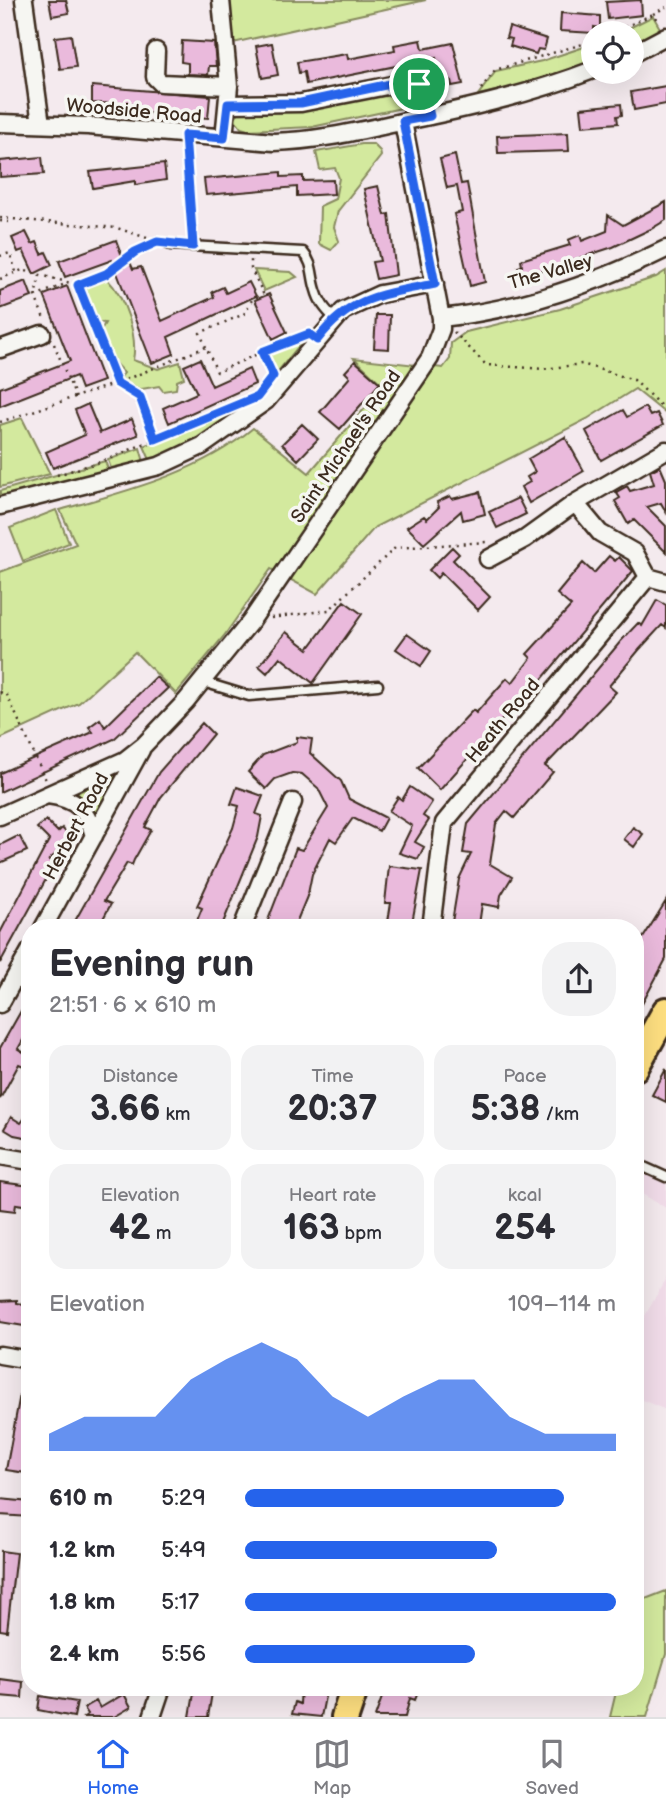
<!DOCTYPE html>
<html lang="en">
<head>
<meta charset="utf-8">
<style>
  :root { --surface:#fff; --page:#f2f2f3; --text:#2b2b33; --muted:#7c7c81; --line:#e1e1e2; --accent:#2563eb }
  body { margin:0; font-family:"Balsamiq Sans",sans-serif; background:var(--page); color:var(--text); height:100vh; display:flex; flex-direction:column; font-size:26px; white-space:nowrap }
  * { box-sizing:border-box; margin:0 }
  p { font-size:23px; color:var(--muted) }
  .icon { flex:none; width:38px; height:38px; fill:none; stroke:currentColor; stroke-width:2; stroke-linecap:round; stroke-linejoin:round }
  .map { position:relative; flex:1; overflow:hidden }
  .side { position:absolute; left:21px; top:919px; width:623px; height:777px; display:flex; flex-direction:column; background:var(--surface); border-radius:28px; box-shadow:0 7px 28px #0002 }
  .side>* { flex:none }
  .buttons { position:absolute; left:581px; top:21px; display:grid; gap:14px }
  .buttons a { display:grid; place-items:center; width:63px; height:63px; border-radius:50%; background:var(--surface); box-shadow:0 7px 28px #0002; font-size:35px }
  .pin { position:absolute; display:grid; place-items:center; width:60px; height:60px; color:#fff; margin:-30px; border:4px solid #fff; border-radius:50%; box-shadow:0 2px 7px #0007 }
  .round { display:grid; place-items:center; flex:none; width:74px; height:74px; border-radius:28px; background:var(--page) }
  .summary { display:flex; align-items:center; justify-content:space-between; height:119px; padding:0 28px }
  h1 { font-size:38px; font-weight:600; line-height:52px }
  .stats { display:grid; grid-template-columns:repeat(3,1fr); gap:10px; height:119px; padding:7px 28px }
  .stats div { display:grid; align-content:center; border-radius:18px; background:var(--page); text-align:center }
  .stats b { font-size:35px; font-weight:600 }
  .stats small { font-size:19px; font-weight:400 }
  .stats p { font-size:19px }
  .chart { height:196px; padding:14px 28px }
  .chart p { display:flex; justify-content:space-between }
  .chart svg { width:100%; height:126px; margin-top:7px; fill:var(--accent); opacity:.7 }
  ul { padding:0 28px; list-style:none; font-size:23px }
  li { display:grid; grid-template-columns:112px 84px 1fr; align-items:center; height:52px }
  li i { height:18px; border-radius:9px; background:var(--accent) }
  .tabs { display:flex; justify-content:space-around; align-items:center; height:98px; border-top:2px solid var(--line); background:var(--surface); font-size:19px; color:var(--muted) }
  .tabs a { display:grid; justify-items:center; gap:4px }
  .tabs .current { color:var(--accent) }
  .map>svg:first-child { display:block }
  .built { fill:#f1dce9 }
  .green { fill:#d3e99e; stroke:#878a5e; stroke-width:2 }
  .building { fill:#eabadc; stroke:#3b2a1e; stroke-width:2 }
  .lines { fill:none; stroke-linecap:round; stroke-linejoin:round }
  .lane-casing { stroke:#3b2a1e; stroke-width:13 }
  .street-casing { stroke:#3b2a1e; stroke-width:21 }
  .primary-casing { stroke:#3b2a1e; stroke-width:32 }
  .path { stroke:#3b2a1e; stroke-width:2.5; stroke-dasharray:2 5; stroke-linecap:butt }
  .lane { stroke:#f6f6f2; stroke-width:8 }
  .street { stroke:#f6f6f2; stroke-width:16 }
  .primary { stroke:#fedf80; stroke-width:26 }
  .route-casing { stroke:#fff; stroke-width:14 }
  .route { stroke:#2563eb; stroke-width:9 }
  .labels { text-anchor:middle; stroke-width:7; stroke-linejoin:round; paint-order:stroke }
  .street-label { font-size:19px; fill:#3b2a1e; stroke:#f6f6f2 }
</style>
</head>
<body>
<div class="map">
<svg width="666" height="1717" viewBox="0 0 666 1717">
  <rect width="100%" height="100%" fill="#f4eaee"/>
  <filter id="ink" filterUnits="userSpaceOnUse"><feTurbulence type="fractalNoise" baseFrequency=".0143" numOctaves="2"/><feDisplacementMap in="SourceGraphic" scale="14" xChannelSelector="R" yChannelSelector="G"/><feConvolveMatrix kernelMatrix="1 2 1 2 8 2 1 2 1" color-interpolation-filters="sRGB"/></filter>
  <g filter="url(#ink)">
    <path class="built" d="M635 1165 666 1179V1208L635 1190Z
      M666 1278V1410L635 1397V1334Z"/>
    <path class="green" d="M230 0H426L233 43Z
      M653 16 661 30 632 45V33H619Z
      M593 44V62L521 85 478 95 496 71 542 61Z
      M409 87 418 96 411 106 312 127 248 130 241 128 234 118 242 109Z
      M362 144H373L380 151 381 156 338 211 334 227 339 241 331 250 319 244 320 206 335 199 339 178 335 168 320 170 316 152Z
      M254 270 291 272 297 277 264 291Z
      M666 271V414L635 389 587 419 375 527 317 594 271 569 224 636 176 694 135 652 79 703 0 739V572L76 544 60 510C127 491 199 473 253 428L309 473 384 386 354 358 443 368 450 359 451 343 466 332 560 309 656 277Z
      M107 279C125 297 138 336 133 360L158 369 180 362 184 378 177 381 176 389 163 391 159 386 136 390 120 378 124 373 110 358 101 330 105 323 97 322 84 290 86 286Z
      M307 336 275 375 265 354Z
      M253 400 255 402C223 427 188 446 150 460L144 446Z
      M22 418 50 474 0 487V425Z
      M140 448 144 462 112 471 108 460Z
      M105 461 109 472 0 499V491Z
      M56 510 69 543 23 561 10 528Z
      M118 772 119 774 95 816 77 793Z
      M666 1591V1654L647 1717H610L617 1688 614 1687H635V1603Z"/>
    <path class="building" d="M49 0H66L69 13 52 16Z
      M641 0 642 15 608 19 606 2Z
      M561 13 600 16V28L594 27V33L560 31Z
      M509 27 547 39 544 50 538 49 536 54 510 46 512 39 506 38Z
      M71 35 76 67 60 69 55 37Z
      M421 40 423 49 453 43 463 84 452 86 451 80 441 83 436 58 306 84 304 72 299 73 297 62 347 54 348 59 395 50 394 45Z
      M182 41 214 43 216 66H209L208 75 188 74V63L181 62Z
      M272 43 278 75 262 78 256 46Z
      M92 86 210 96 208 118 136 112V104L92 103Z
      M666 86V104L634 110 631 92Z
      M621 104 622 115 617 116 618 123 583 126 581 108Z
      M568 133 569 151 498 153 497 136Z
      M455 155 461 184 467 183 485 282 470 286 454 214 462 212 457 186 447 188 440 159Z
      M42 157 44 174 0 177V161Z
      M164 164 166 180 135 185V181L93 188 90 172Z
      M281 172V177L303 176V181L333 180 334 194 297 196V187L206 195 204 179Z
      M378 186 385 215 389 214 396 275 376 279 372 262 380 261 364 189Z
      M666 202V220L651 229 613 247 521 277 518 267 522 266 521 260 570 245 568 240 580 235 582 241 607 231 608 215 623 225Z
      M26 232 32 244 37 242 42 254 46 252 52 265 34 274 23 250 18 252 12 238Z
      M116 240 125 264 130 262 133 269 141 267 162 321 214 297 212 292 223 287 226 293 249 282 256 296 168 337 174 354 152 363 112 260 65 277 59 261Z
      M26 281 32 297 0 309V291Z
      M67 286 103 381 81 389 76 376 0 406V388L70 361 44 295Z
      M269 294 287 332 273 339 255 300Z
      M376 315H390L389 349 374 348Z
      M200 359 212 386 249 369 255 384 169 423 163 408 197 393 184 366Z
      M355 361 380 383 340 429 320 412 350 377 345 372Z
      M88 404 100 433 132 419 138 435 53 468 46 452 85 435 75 410Z
      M645 407 650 416 657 413 663 425 601 460 586 431 623 410 627 417Z
      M302 424 318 439 298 460 282 444Z
      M565 437 584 471 529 503 521 487 530 482 527 477 535 472 528 459Z
      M660 466 666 480V512L661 503 647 507 666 526V552L634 520 628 524 615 501 620 498 616 492 627 486 630 491 654 484 650 471Z
      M480 492 485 514 463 520 461 511 424 544 407 527 424 516 427 519 439 507 437 502 450 496 452 499Z
      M518 498 526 514 497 528 489 512Z
      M452 547 459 554 453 560 490 597 478 610 441 573 437 578 429 570Z
      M609 556 615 561 619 557 633 571 533 690 530 688 440 790 418 768 473 710 476 713 507 678 512 683 531 658 527 654 571 606 557 594 571 577 583 563 594 573Z
      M657 600 666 605V628L662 625 639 650 609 686 616 692 545 766 553 772 514 818 506 811 496 824 490 864 512 877 501 895 499 907 482 904 479 925 476 928H451L459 879 471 854 463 853 468 824 621 641 638 623 642 626Z
      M344 601 362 614 313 683 280 657 267 673 259 666 286 632 308 649Z
      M407 634 431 651 421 666 396 649Z
      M156 677 168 688 114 739 0 792V773L93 732 89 727 100 719 105 727Z
      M202 723 213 734 161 797 145 827 151 830 134 860 132 865 127 863 104 901 111 904 98 928H71L159 772Z
      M297 737 312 739 310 753 341 781 349 799 386 818 379 831 353 818 336 842 330 838 312 874 308 894 294 928H265L296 848 302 850 328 808 318 788 302 774 292 773 275 779 266 789 248 772 263 755 297 742Z
      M237 787 263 796 256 814 262 816 258 837 221 928H194L202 908 197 906 233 828 239 806 231 804Z
      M410 787 432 802 423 816 429 820 415 842 424 847 418 859 399 853 412 826 389 811 398 797 402 800Z
      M46 820 58 832 62 828 72 839 49 860 55 863 0 963V933L49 840 37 828Z
      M633 827 643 834 634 847 624 839Z
      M16 837H20L27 851 0 863V845Z
      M389 866 422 870 411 928H387L391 903H385Z
      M666 901V959L635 1017V951Z
      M30 995V1028L18 1049 30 1056V1060L26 1067 19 1064 0 1099V1048Z
      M666 1069V1102L652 1095Z
      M30 1111V1138L14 1135 4 1129 11 1117 21 1123Z
      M0 1182 30 1186V1206L16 1204 15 1211 0 1209Z
      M17 1300V1303L30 1305V1327L0 1322V1301Z
      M24 1373 30 1374V1454L26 1473 6 1470Z
      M0 1499 30 1502V1517L0 1515Z
      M1 1551 16 1553 7 1631 0 1630Z
      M0 1679 23 1682 22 1698 0 1696Z
      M195 1687H213L208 1717H190Z
      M301 1687H327L321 1717 292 1714 295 1702 300 1704Z
      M383 1687H420L415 1700 410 1698 405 1717H375L385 1689Z
      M124 1694 131 1707 114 1717H84L88 1714 84 1708 96 1701 100 1708Z
      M40 1696 77 1702 74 1717 38 1710Z"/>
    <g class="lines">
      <g class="lane-casing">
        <path id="lane" d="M170 245 303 252C314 264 311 275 316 290 319 302 326 310 335 319
          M203 682 249 696 378 685
          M635 1163 666 1177"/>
      </g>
      <g class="street-casing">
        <path id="street" d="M24 0 41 124
          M221 0 229 86 224 138
          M156 51 155 77 161 83 229 86
          M632 54 666 36
          M228 104 301 103 412 81 424 91 430 116
          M0 123 88 126 274 142C318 141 359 131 401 122 466 109 531 94 593 70
          M441 318C518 310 597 283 666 249
          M0 349 42 334
          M575 503 600 533 635 553 648 577
          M0 506 159 466 202 446 266 401 343 311 380 294 435 284
          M488 559 525 539 575 503 666 450
          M48 795C76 799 87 809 94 836
          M0 816 125 760 144 745 186 701 251 621 430 358 441 329V318L403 122
          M43 928 141 750
          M242 928 293 802
          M431 928 444 823 648 577 666 582
          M0 1004 30 951
          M0 1156 30 1161
          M0 1355 30 1360
          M152 1717 162 1687"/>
      </g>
      <g class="primary-casing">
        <path id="primary" d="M635 1067 666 1011
          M345 1717 355 1687"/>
      </g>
      <path class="path" d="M653 14 666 7
        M612 33 653 14 659 23
        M481 89 495 70 593 41
        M186 148 192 236
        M0 218 117 228 159 242
        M0 221 10 222V219
        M0 256 10 253 16 272
        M40 275 35 296 45 321
        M0 279 22 270 78 285 117 383 140 397 155 439 227 409
        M78 285C107 274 129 255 157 242
        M35 296 68 283
        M454 332 486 365 544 369 582 364 634 380 666 411
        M54 344 76 398
        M206 347 200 333 244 314 252 300 263 293 251 269V259
        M262 352 302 336
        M0 422 117 383 206 347 217 372 262 352 272 373
        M57 475 106 460 155 439
        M271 618 329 610 395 548 487 542
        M0 692 7 695 46 780"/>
      <use href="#lane" class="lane"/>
      <use href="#street" class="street"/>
      <use href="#primary" class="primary"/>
    </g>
  </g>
  <g class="lines" filter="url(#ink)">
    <g class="route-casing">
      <path id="route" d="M404 81 419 84 424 91 430 116 403 121 435 284C383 294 351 296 317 340L309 334 262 352 273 376 257 397 155 439 140 397 117 383 78 285 106 274 135 252 157 242 193 246 185 135 224 138 228 104 301 103Z"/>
    </g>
    <use href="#route" class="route"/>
  </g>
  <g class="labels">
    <g class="street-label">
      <text transform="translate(134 110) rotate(5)" y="7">Woodside Road</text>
      <text transform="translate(550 271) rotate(-16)" y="7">The Valley</text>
      <text transform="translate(345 446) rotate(-56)" y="7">Saint Michael's Road</text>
      <text transform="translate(502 720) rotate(-50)" y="7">Heath Road</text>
      <text transform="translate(75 826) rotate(-62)" y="7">Herbert Road</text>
    </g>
  </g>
</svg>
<div class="buttons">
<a><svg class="icon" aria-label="locate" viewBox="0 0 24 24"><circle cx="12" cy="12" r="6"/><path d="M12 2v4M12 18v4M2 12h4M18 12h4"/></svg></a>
</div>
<div class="pin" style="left:419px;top:84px;background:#1e9e55"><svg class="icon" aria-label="arrive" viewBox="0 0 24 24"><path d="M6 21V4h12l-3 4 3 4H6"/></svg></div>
<section class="side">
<div class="summary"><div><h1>Evening run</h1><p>21:51 · 6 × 610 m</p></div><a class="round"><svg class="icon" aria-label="share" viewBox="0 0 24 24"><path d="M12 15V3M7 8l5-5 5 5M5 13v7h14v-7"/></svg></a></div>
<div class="stats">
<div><p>Distance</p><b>3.66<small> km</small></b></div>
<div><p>Time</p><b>20:37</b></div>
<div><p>Pace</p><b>5:38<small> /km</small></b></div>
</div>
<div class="stats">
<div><p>Elevation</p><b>42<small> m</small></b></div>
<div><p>Heart rate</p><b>163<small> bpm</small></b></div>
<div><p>kcal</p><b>254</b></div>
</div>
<div class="chart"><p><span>Elevation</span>109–114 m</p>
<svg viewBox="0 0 160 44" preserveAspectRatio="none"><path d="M0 44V38L10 32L20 32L30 32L40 19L50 12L60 6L70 12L80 25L90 32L100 25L110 19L120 19L130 32L140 38L150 38L160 38V44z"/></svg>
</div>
<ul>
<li><b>610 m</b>5:29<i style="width:86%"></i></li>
<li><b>1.2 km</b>5:49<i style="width:68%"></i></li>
<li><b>1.8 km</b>5:17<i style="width:100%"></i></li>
<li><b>2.4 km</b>5:56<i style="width:62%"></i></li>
</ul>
</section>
</div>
<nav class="tabs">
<a class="current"><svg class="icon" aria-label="home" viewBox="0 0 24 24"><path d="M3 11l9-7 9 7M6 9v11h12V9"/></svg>Home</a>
<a><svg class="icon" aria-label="map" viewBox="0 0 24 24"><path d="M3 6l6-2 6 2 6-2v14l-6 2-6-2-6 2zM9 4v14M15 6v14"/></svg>Map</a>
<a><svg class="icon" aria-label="saved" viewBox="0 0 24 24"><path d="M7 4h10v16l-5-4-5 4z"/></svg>Saved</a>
</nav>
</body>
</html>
